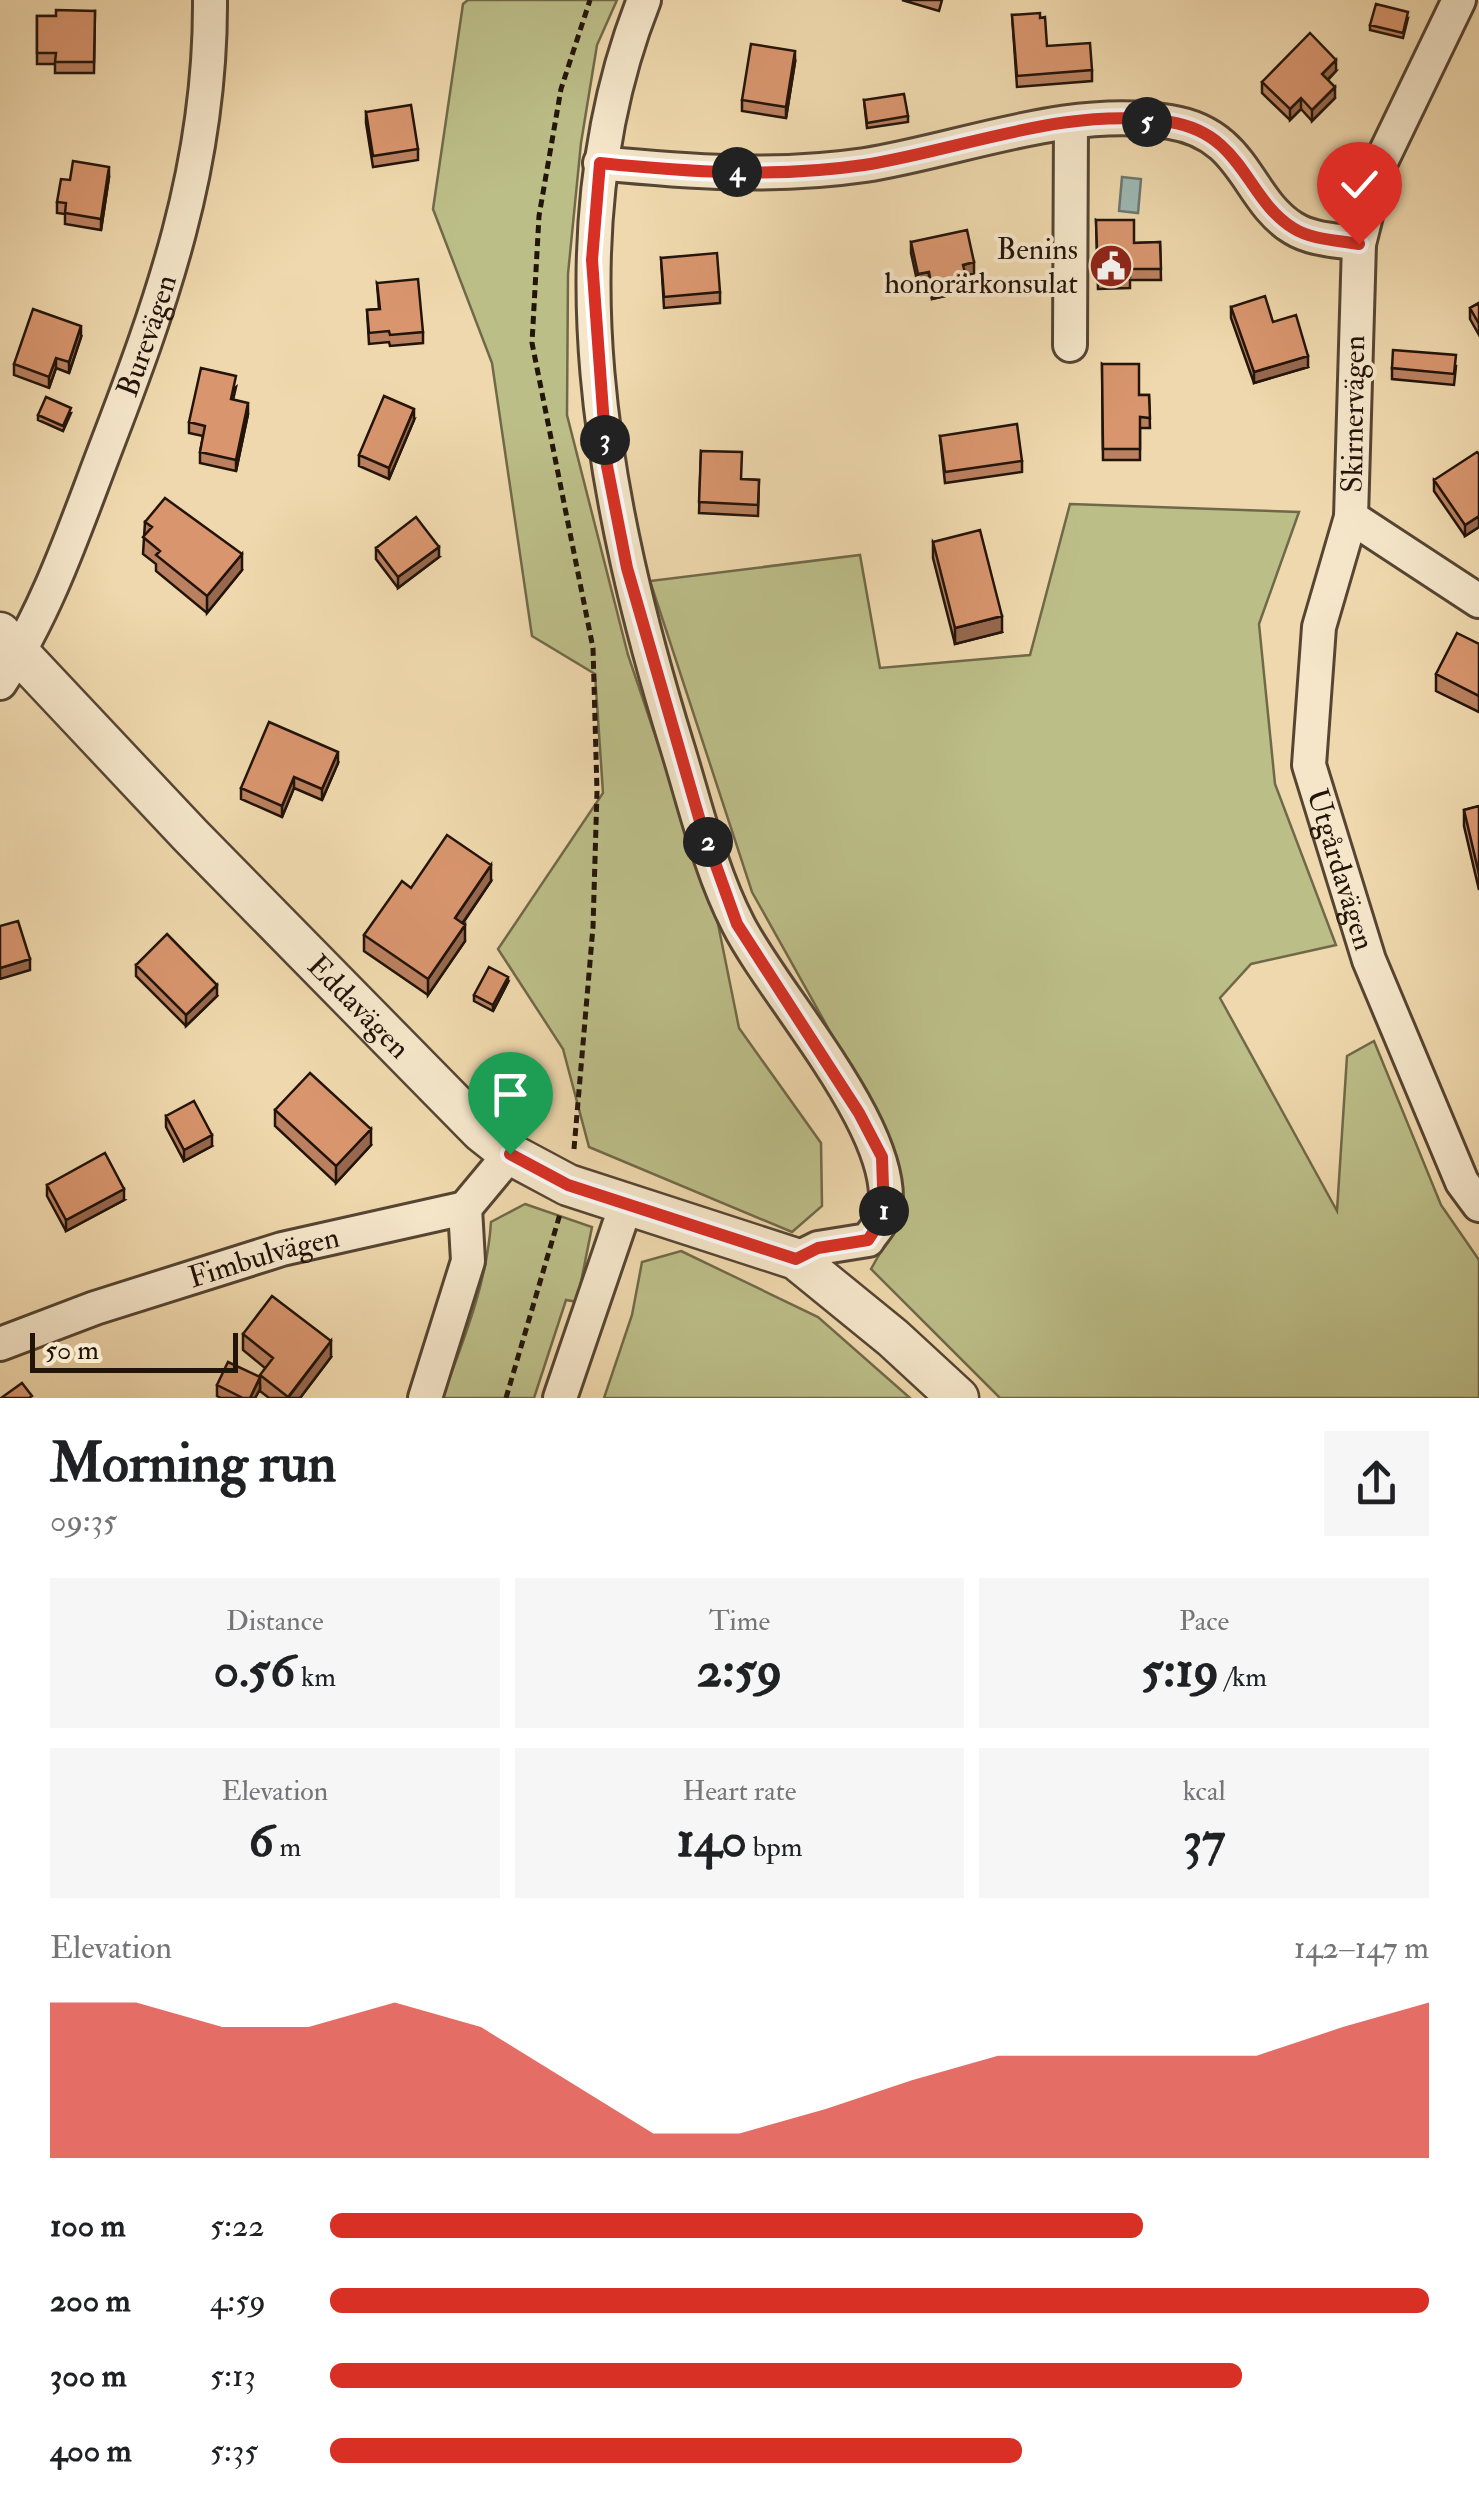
<!DOCTYPE html>
<html lang="en">
<head>
<meta charset="utf-8">
<style>
  :root { --surface:#fff; --page:#f6f6f6; --text:#202124; --muted:#757577; --accent:#d93025 }
  body { margin:0; font-family:"IM FELL Double Pica",serif; background:var(--page); color:var(--text); height:100vh; display:flex; flex-direction:column; font-size:38px; white-space:nowrap }
  * { box-sizing:border-box; margin:0 }
  p { font-size:32px; color:var(--muted) }
  .icon { flex:none; width:55px; height:55px; fill:none; stroke:currentColor; stroke-width:2; stroke-linecap:round; stroke-linejoin:round }
  .map { position:relative; height:1398px; overflow:hidden }
  .drawer { display:flex; flex-direction:column; background:var(--surface); flex:1 }
  .drawer>* { flex:none }
  .scale { position:absolute; left:30px; bottom:25px; width:208px; box-sizing:border-box; padding-left:10px; border:5px solid #23140a; border-top:0; font-size:28px; line-height:35px; white-space:nowrap; color:#23140a; -webkit-text-stroke:8px #f5e6ca; paint-order:stroke }
  .pin { position:absolute; display:grid; place-items:center; width:85px; height:85px; color:#fff; margin:-102px -42px; border-radius:50% 50% 50% 0; rotate:-45deg; box-shadow:0 0 10px #0007 }
  .pin .icon { rotate:45deg }
  .km { position:absolute; width:50px; height:50px; margin:-25px; border-radius:50%; background:#222; color:#fff; font-size:28px; line-height:50px; text-align:center }
  .round { display:grid; place-items:center; flex:none; width:105px; height:105px; border-radius:0px; background:var(--page) }
  .headline { display:flex; align-items:center; justify-content:space-between; height:170px; padding:0 50px }
  h1 { font-size:55px; font-weight:700; line-height:75px }
  .stats { display:grid; grid-template-columns:repeat(3,1fr); gap:15px; height:170px; padding:10px 50px }
  .stats div { display:grid; align-content:center; border-radius:0px; background:var(--page); text-align:center }
  .stats b { font-size:50px; font-weight:700 }
  .stats small { font-size:28px; font-weight:400 }
  .stats p { font-size:28px }
  .chart { height:280px; padding:20px 50px }
  .chart p { display:flex; justify-content:space-between }
  .chart svg { width:100%; height:180px; margin-top:10px; fill:var(--accent); opacity:.7 }
  ul { padding:0 50px; list-style:none; font-size:32px }
  li { display:grid; grid-template-columns:160px 120px 1fr; align-items:center; height:75px }
  li i { height:25px; border-radius:12px; background:var(--accent) }
  .map>svg:first-child { display:block }
  .green { fill:#bcbe88; stroke:#706949; stroke-width:2.5 }
  .water { fill:#9cb8b3; stroke:#6c766f; stroke-width:2.5 }
  .lines { fill:none; stroke-linecap:round; stroke-linejoin:round }
  .minor-casing { stroke:#564533; stroke-width:38 }
  .tertiary-casing { stroke:#564533; stroke-width:45 }
  .path { stroke:#23140a; stroke-width:5; stroke-dasharray:8 5; stroke-linecap:butt }
  .minor { stroke:#f5e6ca; stroke-width:32 }
  .tertiary { stroke:#f5e6ca; stroke-width:40 }
  .wall { fill:#ba805f; stroke:#23140a; stroke-width:2.5 }
  .shaded-wall { fill:#97684d; stroke:#23140a; stroke-width:2.5 }
  .building { fill:#d8956e; stroke:#23140a; stroke-width:2.5 }
  .route-casing { stroke:#fff; stroke-width:20 }
  .route { stroke:#d93025; stroke-width:12 }
  .labels { text-anchor:middle; stroke-width:8; stroke-linejoin:round; paint-order:stroke }
  .poi-label { font-size:30px; fill:#23140a; stroke:#f5e6ca; text-anchor:end }
  .street-label { font-size:30px; fill:#23140a; stroke:#f5e6ca }
</style>
</head>
<body>
<div class="map">
<svg width="1479" height="1398" viewBox="0 0 1479 1398">
  <rect width="100%" height="100%" fill="#efd8ad"/>
  <filter id="stains"><feTurbulence type="fractalNoise" baseFrequency=".002" numOctaves="4"/><feColorMatrix values="0 0 0 0 .2 0 0 0 0 .09 0 0 0 0 .02 0 0 0 .5 -.17"/></filter>
  <radialGradient id="worn" r=".72"><stop offset=".6" stop-color="#630" stop-opacity="0"/><stop offset="1" stop-color="#630" stop-opacity=".3"/></radialGradient>
  <path class="green" d="M468 0H617L597 45 581 143 568 274 567 415 628 655 717 919 739 1028 821 1143 822 1206 792 1232 589 1147 563 1049 498 949 603 793 595 674 532 636 492 363 433 209 463 4Z
    M1070 504 1299 512 1259 624 1275 784 1336 945 1251 964 1220 998 1337 1211 1347 1056 1374 1041 1441 1205 1479 1260V1398H1000L871 1269 884 1246 891 1216 870 1103 752 892 650 581 860 555 880 668 1030 655Z
    M525 1204 592 1227 577 1302 566 1300 534 1398H442C463 1341 487 1284 491 1222Z
    M681 1251 818 1317 910 1398H604L632 1315 642 1262Z"/>
  <path class="water" d="M1122 177 1141 179 1138 213 1119 211Z"/>
  <g class="lines">
    <g class="minor-casing">
      <g id="minor">
        <path d="M644 0C549 239 604 508 677 746 695 804 710 870 738 924 774 996 904 1136 884 1215 882 1223 872 1233 868 1240L818 1248 796 1259"/>
        <path d="M1459 0 1378 168 1359 244 1351 517 1479 601"/>
        <path d="M600 163C688 172 776 178 865 165 964 149 1069 105 1170 122 1246 134 1246 199 1293 228 1312 240 1337 240 1359 244"/>
        <path d="M1070 345 1071 122"/>
        <path id="s1" d="M1351 517 1319 627 1309 765 1369 960 1462 1182 1479 1205"/>
        <path id="s2" d="M0 683C46 613 73 534 103 455 162 302 211 167 210 0"/>
        <path id="s3" d="M0 1344 95 1308 282 1249 465 1208 510 1154"/>
        <path d="M425 1398 468 1261 465 1208"/>
        <path d="M560 1398 626 1205"/>
      </g>
    </g>
    <g class="tertiary-casing">
      <g id="tertiary">
        <path id="s4" d="M0 633 191 836 481 1131 510 1154 568 1185 796 1259 893 1338 958 1398"/>
      </g>
    </g>
    <path class="path" d="M574 1149 593 927 597 791 593 648 532 343 539 216 561 89 590 0
      M506 1398 560 1214"/>
    <use href="#minor" class="minor"/>
    <use href="#tertiary" class="tertiary"/>
  </g>
  <path class="wall" d="M902 0H942L939 11Z
    M95 11 94 73H55V64H37V16H56Z
    M1012 15 1040 18 1047 46 1092 70V81L1017 87Z
    M1408 18 1403 38 1370 30V25Z
    M795 62 786 118 742 111V100Z
    M1336 71 1328 80 1335 98 1312 121 1301 109 1290 120 1262 93V82Z
    M864 100 908 116V122L867 128Z
    M366 112 418 149V160L373 167 366 123Z
    M109 177 101 230 65 224V214L57 213V202L70 180Z
    M1096 220 1134 243 1160 242 1161 280H1130V288L1098 289Z
    M911 242 974 273 966 275 967 291 932 299 929 283 918 285 911 253Z
    M661 258 720 292V303L664 308Z
    M377 283 423 332V343L390 346 389 342 369 344 367 310 379 309Z
    M1479 303V335L1470 319V308Z
    M1231 307 1273 322 1308 367 1254 383 1231 318Z
    M81 337 69 373 56 368 49 388 14 375V364Z
    M1102 364 1139 395H1149L1150 428H1140V460H1103Z
    M1456 366 1454 385 1392 379V368Z
    M236 387 233 400 248 414 236 471 200 463V452L203 436 189 433V422Z
    M71 413 63 431 38 420V415Z
    M414 420 389 479 359 466V455Z
    M940 436 1022 461V472L945 483Z
    M701 451 741 479 759 480 758 516 699 513Z
    M1434 480 1479 527 1465 536 1434 491Z
    M145 522 242 570 207 613 156 571V564L143 554Z
    M933 542 1002 632 955 644 933 558Z
    M376 548 439 557 398 588 376 559Z
    M1479 644V712L1436 691V674Z
    M338 763 322 800 294 788 282 817 241 799V788Z
    M1479 806V890L1464 826V810Z
    M491 881 463 923 465 941 428 995 364 951V935L411 888Z
    M136 965 217 996 186 1026 136 976Z
    M508 982 493 1011 474 1001V995Z
    M275 1110 371 1145 336 1183 275 1126Z
    M166 1116 212 1146 184 1161 166 1127Z
    M47 1185 124 1200 66 1231 47 1196Z
    M243 1334 331 1357 300 1398H269L260 1391V1389L255 1398H221L217 1396V1385L260 1377 265 1368 243 1350Z"/>
  <path class="shaded-wall" d="M795 51V62L786 118V107Z
    M1336 60V71L1322 85V74Z
    M1335 87V98L1312 121V110Z
    M1301 98V109L1290 120V109Z
    M109 167V177L101 230V219Z
    M974 262V273L963 276V265Z
    M929 272V283L918 285V274Z
    M967 280V291L932 299V288Z
    M81 326V337L69 373V362Z
    M1308 356V367L1254 383V372Z
    M56 358V368L49 388V377Z
    M248 403V414L236 471V460Z
    M414 409V420L389 479V468Z
    M1479 516V527L1465 536V525Z
    M439 547V557L398 588V577Z
    M242 554V570L207 613V596Z
    M1002 616V632L955 644V628Z
    M338 752V763L322 800V789Z
    M294 777V788L282 817V806Z
    M491 865V881L455 934V918Z
    M465 925V941L428 995V979Z
    M30 959V970L0 979V968Z
    M508 977V982L493 1011V1005Z
    M217 985V996L186 1026V1015Z
    M371 1129V1145L336 1183V1166Z
    M212 1135V1146L184 1161V1150Z
    M124 1189V1200L66 1231V1220Z
    M331 1341V1357L300 1398H288Z
    M260 1378V1389L255 1398H250Z"/>
  <path class="building" d="M1376 4 1408 12 1403 33 1370 25Z
    M56 10 95 11 94 62H55L56 53H37V16H56Z
    M1040 13V18L1045 17 1047 46 1090 43 1092 70 1017 76 1012 15Z
    M1310 33 1336 60 1322 74 1335 87 1312 110 1301 98 1290 109 1262 82Z
    M751 44 795 51 786 107 742 100Z
    M904 94 908 116 867 123 864 100Z
    M411 105 418 149 373 156 366 112Z
    M73 161 109 167 101 219 65 213 66 203 57 202 61 179 70 180Z
    M1096 220H1134V243L1160 242 1161 269H1130V277L1098 278Z
    M967 230 974 262 963 265 967 280 932 288 929 272 918 274 911 242Z
    M717 253 720 292 664 297 661 258Z
    M418 279 423 332 390 335 389 331 369 333 367 310 380 309 377 283Z
    M1265 296 1273 322 1296 315 1308 356 1254 372 1231 307Z
    M1479 303V324L1470 308Z
    M33 309 81 326 69 362 56 358 49 377 14 364Z
    M1393 350 1456 355 1454 374 1392 368Z
    M1102 364H1139V395H1149L1150 418 1140 417V449H1103Z
    M201 368 236 376 231 399 248 403 236 460 200 452 205 426 189 422Z
    M384 396 414 409 389 468 359 455Z
    M46 397 71 408 63 426 38 415Z
    M1017 424 1022 461 945 472 940 436Z
    M701 451 742 452 741 479 759 480 758 505 699 502Z
    M1477 452 1479 454V516L1465 525 1434 480Z
    M165 498 242 554 207 596 156 555 160 551 143 537 152 527 145 522Z
    M416 517 439 547 398 577 376 548Z
    M980 530 1002 616 955 628 933 542Z
    M1457 633 1479 644V696L1436 674Z
    M269 722 338 752 322 789 294 777 282 806 241 788Z
    M1479 806V874L1464 810Z
    M447 835 491 865 455 918 465 925 428 979 364 935 402 881 411 888Z
    M18 921 30 959 0 968V926Z
    M167 934 217 985 186 1015 136 965Z
    M489 967 508 977 493 1005 474 995Z
    M310 1073 371 1129 336 1166 275 1110Z
    M194 1101 212 1135 184 1150 166 1116Z
    M105 1153 124 1189 66 1220 47 1185Z
    M272 1296 331 1341 288 1397 260 1375 273 1358 243 1334Z
    M228 1362 260 1377 250 1398H243L217 1385Z
    M22 1383 32 1396 29 1398H1Z"/>
  <g class="lines">
    <g class="route-casing">
      <path id="route" d="M510 1154 568 1185 796 1259 818 1248 868 1240 884 1216 882 1157 859 1113 737 924 700 821 627 568 607 466 592 260 600 163C688 172 776 178 864 165 964 149 1069 105 1170 122 1244 134 1245 198 1293 228 1312 240 1337 240 1359 244"/>
    </g>
    <use href="#route" class="route"/>
  </g>
  <defs>
    <g id="civic-disc" transform="scale(2.25)"><circle r="9.5" fill="#8f2418" stroke="#f5e6ca"/><path d="M-.6-6.5H3V-4.5H.6V-3L4-1V1h2V6H-6V1h2V-1L-.6-3ZM-1.2 2.5V6h2.4V2.5Z" fill="#fff"/></g>
  </defs>
  <g fill-rule="evenodd">
    <use href="#civic-disc" x="1111" y="266"/>
  </g>
  <g class="labels">
    <g class="poi-label">
      <text x="1078" y="259">Benins<tspan x="1078" dy="34">honorärkonsulat</tspan></text>
    </g>
    <g class="street-label">
      <text dy="10" stroke="none"><textPath href="#s2" startOffset="378">Burevägen</textPath></text>
      <text transform="translate(1353 414) rotate(-89)" y="10">Skirnervägen</text>
      <text dy="10" stroke="none"><textPath href="#s1" startOffset="362">Utgårdavägen</textPath></text>
      <text dy="10" stroke="none"><textPath href="#s4" startOffset="518">Eddavägen</textPath></text>
      <text dy="10" stroke="none"><textPath href="#s3" startOffset="278">Fimbulvägen</textPath></text>
    </g>
  </g>
  <rect width="100%" height="100%" filter="url(#stains)"/>
  <rect width="100%" height="100%" fill="url(#worn)"/>
</svg>
<div class="scale">50 m</div>
<div class="pin" style="left:510px;top:1154px;background:#1e9e55"><svg class="icon" aria-label="arrive" viewBox="0 0 24 24"><path d="M6 21V4h12l-3 4 3 4H6"/></svg></div>
<div class="pin" style="left:1359px;top:244px;background:#d93025"><svg class="icon" aria-label="check" viewBox="0 0 24 24"><path d="M5 12l5 5 9-10"/></svg></div>
<b class="km" style="left:884px;top:1211px">1</b>
<b class="km" style="left:708px;top:842px">2</b>
<b class="km" style="left:605px;top:440px">3</b>
<b class="km" style="left:737px;top:172px">4</b>
<b class="km" style="left:1147px;top:122px">5</b>
</div>
<section class="drawer">
<div class="headline"><div><h1>Morning run</h1><p>09:35</p></div><a class="round"><svg class="icon" aria-label="share" viewBox="0 0 24 24"><path d="M12 15V3M7 8l5-5 5 5M5 13v7h14v-7"/></svg></a></div>
<div class="stats">
<div><p>Distance</p><b>0.56<small> km</small></b></div>
<div><p>Time</p><b>2:59</b></div>
<div><p>Pace</p><b>5:19<small> /km</small></b></div>
</div>
<div class="stats">
<div><p>Elevation</p><b>6<small> m</small></b></div>
<div><p>Heart rate</p><b>140<small> bpm</small></b></div>
<div><p>kcal</p><b>37</b></div>
</div>
<div class="chart"><p><span>Elevation</span>142–147 m</p>
<svg viewBox="0 0 160 44" preserveAspectRatio="none"><path d="M0 44V6L10 6L20 12L30 12L40 6L50 12L60 25L70 38L80 38L90 32L100 25L110 19L120 19L130 19L140 19L150 12L160 6V44z"/></svg>
</div>
<ul>
<li><b>100 m</b>5:22<i style="width:74%"></i></li>
<li><b>200 m</b>4:59<i style="width:100%"></i></li>
<li><b>300 m</b>5:13<i style="width:83%"></i></li>
<li><b>400 m</b>5:35<i style="width:63%"></i></li>
</ul>
</section>
</body>
</html>
